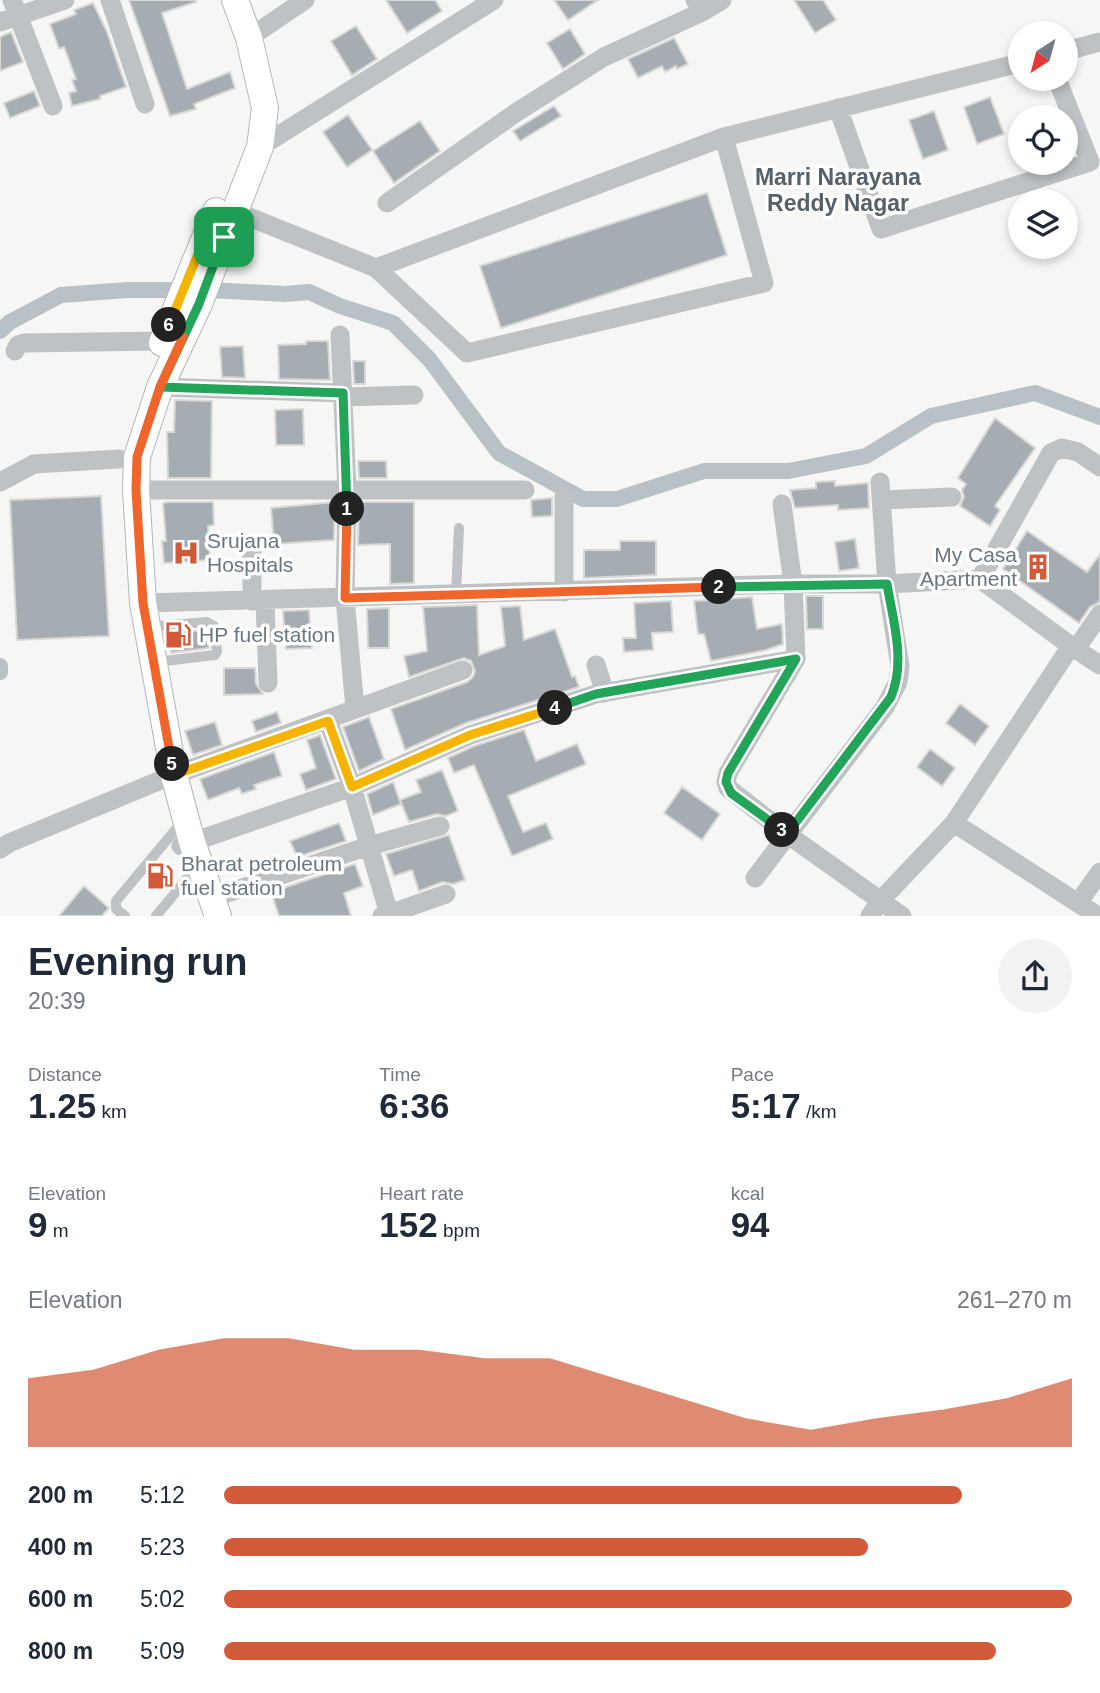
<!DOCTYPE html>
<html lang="en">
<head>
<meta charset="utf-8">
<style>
  :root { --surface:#fff; --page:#f2f2f3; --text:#1f2937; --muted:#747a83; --accent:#d25a38 }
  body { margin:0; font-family:Arial,sans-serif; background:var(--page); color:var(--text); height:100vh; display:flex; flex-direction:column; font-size:26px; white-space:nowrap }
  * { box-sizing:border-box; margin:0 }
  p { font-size:23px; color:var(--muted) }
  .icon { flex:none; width:38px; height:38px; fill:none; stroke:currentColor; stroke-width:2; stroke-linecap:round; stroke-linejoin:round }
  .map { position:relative; height:916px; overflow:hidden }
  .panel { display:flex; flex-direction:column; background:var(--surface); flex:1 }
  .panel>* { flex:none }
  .needle { width:46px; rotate:216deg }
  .fabs { position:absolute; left:1008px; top:21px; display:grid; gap:14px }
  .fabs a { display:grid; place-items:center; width:70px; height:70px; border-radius:50%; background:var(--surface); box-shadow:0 4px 10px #0003; font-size:35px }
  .pin { position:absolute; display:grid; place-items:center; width:60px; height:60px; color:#fff; margin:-30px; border-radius:14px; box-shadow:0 4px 10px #0006 }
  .km { position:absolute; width:35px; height:35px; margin:-18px; border-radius:50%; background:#222; color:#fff; font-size:19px; line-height:35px; text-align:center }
  .round { display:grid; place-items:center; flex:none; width:74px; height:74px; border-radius:37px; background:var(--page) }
  .head { display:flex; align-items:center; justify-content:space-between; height:119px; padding:0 28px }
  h1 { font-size:38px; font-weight:700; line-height:52px }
  .stats { display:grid; grid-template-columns:repeat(3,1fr); gap:10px; height:119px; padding:7px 28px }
  .stats div { display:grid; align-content:center }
  .stats b { font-size:35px; font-weight:700 }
  .stats small { font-size:19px; font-weight:400 }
  .stats p { font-size:19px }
  .chart { height:196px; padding:14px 28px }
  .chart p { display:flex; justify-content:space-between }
  .chart svg { width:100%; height:126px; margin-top:7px; fill:var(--accent); opacity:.7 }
  ul { padding:0 28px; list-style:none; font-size:23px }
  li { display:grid; grid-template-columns:112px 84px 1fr; align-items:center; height:52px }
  li i { height:18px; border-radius:9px; background:var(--accent) }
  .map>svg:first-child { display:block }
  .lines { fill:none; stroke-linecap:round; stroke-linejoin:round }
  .canal { stroke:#b8c2c6; stroke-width:16 }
  .building { fill:#a6adb2; stroke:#d8d8d6; stroke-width:2 }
  .secondary-casing { stroke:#b0b6ba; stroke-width:28 }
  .service { stroke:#bec2c5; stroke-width:10 }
  .minor { stroke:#bec2c5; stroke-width:19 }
  .secondary { stroke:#fff; stroke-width:26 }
  .split-1-casing { stroke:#fff; stroke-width:14 }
  .split-2-casing { stroke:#fff; stroke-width:14 }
  .split-3-casing { stroke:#fff; stroke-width:14 }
  .split-4-casing { stroke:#fff; stroke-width:14 }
  .split-5-casing { stroke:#fff; stroke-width:14 }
  .split-6-casing { stroke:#fff; stroke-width:14 }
  .split-7-casing { stroke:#fff; stroke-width:14 }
  .split-1 { stroke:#22a559; stroke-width:9 }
  .split-2 { stroke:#f0652b; stroke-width:9 }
  .split-3 { stroke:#22a559; stroke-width:9 }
  .split-4 { stroke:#22a559; stroke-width:9 }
  .split-5 { stroke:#f5b400; stroke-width:9 }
  .split-6 { stroke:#f0652b; stroke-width:9 }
  .split-7 { stroke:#f5b400; stroke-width:9 }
  .labels { text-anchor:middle; stroke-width:7; stroke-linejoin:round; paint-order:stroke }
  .poi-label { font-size:21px; fill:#687782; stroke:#fff; text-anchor:start }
  .neighbourhood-label { font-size:23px; font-weight:bold; fill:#566068; stroke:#fff }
</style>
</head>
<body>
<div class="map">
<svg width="1100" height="916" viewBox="0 0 1100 916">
  <rect width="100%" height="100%" fill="#f6f6f4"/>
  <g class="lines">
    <path class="canal" d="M0 331 10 322 61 295 127 290H210L285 294 309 292 340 306 393 323 430 360 499 453 583 499H617L704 471H788L866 456 931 416 1035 393 1100 417
      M0 666V672"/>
  </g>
  <path class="building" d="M129 0H195L196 2 162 13 187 89 230 72 235 88 194 104 196 109 170 116Z
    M386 0H435L442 11 407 33Z
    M554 0H598L568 20Z
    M794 0H823L836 20 815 33Z
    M93 3 107 32 126 87 100 96V99L72 106 69 93 76 91 72 80 76 79 64 47 59 49 50 24 76 14 74 10Z
    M356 26 377 59 352 75 331 41Z
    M570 29 585 54 563 69 547 43Z
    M11 32 23 62 0 71V37Z
    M674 38 688 64 677 69 676 66 665 72 662 66 638 78 628 59Z
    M34 91 40 106 10 118 4 103Z
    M990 97 1004 134 977 144 964 107Z
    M554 106 561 116 520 141 513 131Z
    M934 111 948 150 923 159 909 120Z
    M348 115 372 150 347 167 323 132Z
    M420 121 440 151 394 183 373 151Z
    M707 193 727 255 501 328 480 266Z
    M306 341H328L330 380 279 379 278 345 306 344Z
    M243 346 245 378 222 377 220 347Z
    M353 361H365V384H354Z
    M175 400 212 401 211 478H168L167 432H174Z
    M303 409 304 445H276L275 410Z
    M995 418 1035 448 995 506 1000 510 990 526 960 506 964 497 962 490 966 484 958 478Z
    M358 461H386L387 478H359Z
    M835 481V486L868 483 869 508 838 510V505L795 508 790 490 816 488V482Z
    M101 496 109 636 17 640 10 500Z
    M552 498V516L532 517 531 500Z
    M169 502H213L214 525 208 526 210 560 164 563 162 541H166L163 503Z
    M335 502 334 540 274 544 271 508Z
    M359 502H414V583L390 584V544L358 545Z
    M1027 531 1087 572 1100 554V602L1090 607 1079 623 1003 569Z
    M855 539 859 568 839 571 835 542Z
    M620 541H656V575L584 578V550H620Z
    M806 596H823V629H807Z
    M752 597 757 629 782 624 783 644 766 650 711 661 704 634H698L694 601Z
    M671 601 673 632 652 633 653 650 624 652 623 638H636L634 603Z
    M477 605 479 655 505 646 501 607 520 606 524 640 555 629 572 677 575 676 579 687 466 723 405 750 391 709 467 682 473 677 475 671 471 661 464 658 409 677 404 656 427 651 423 607Z
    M389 608V648H368L367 609Z
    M309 610 312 648 286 649 283 611Z
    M205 630 209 648 171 653 170 633Z
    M224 668H255L256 684 263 694 224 695Z
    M960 704 989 726 975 745 946 723Z
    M277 712 281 723 256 732 252 721Z
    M369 717 384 759 359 771 343 727Z
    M215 722 222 745 193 755 185 731Z
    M524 730 536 761 577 744 586 764 508 796 523 832 546 823 553 839 512 856 474 765 454 773 448 758 474 746Z
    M320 735 336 779 306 790 300 774 316 768 307 740Z
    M930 749 955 768 942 786 917 767Z
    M274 752 282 776 254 785 256 789 242 794 239 788 208 800 200 779Z
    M442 770 458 811 446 816 437 814 409 822 400 800 421 792 416 780Z
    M393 782 401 804 373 815 367 794Z
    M682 787 720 814 702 840 664 813Z
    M339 823 346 841 297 857 290 841Z
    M449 835 465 880 453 884 442 882 419 891 412 870 394 876 386 854Z
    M355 864 363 886 344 893 351 916H279L271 892Z
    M84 886 109 908 102 916H59Z"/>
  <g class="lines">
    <g class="secondary-casing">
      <path id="secondary" d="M162 343 216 211
        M218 916 192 842 174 775 143 603 136 490 137 457 160 387 199 304 260 147 265 108 249 38 235 0"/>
    </g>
    <path class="service" d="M456 594 459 528
      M148 627 207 622 214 626 217 651 215 655 156 662
      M125 916 116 909V901L176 829
      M156 916 190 875"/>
    <path class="minor" d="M12 0 53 106
      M110 0 145 104
      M702 12 722 0
      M0 22 65 0
      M249 38 305 0
      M1066 51 1100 42
      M838 108 881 229 1090 162 1057 79
      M260 147 494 0
      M387 203 517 112 604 57 702 12 695 0
      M234 211 376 268 724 137
      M376 268 467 353 764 283 724 137 1020 63
      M340 335 347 490 345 598 355 709
      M15 351 18 345 24 343 162 341
      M160 387 343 393
      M343 397 414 395
      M0 482 34 464 119 459
      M136 490H525
      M564 497V592
      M882 500 952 497
      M782 504 793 584 796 659 728 773 726 782 728 788 787 834 902 916
      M252 550V601
      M980 579 1051 453 1062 448 1078 452 1100 467
      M265 601 268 683
      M143 603 793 584H887L980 579 1071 646
      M1076 649 1100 614
      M596 665 605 693
      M328 721 352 787 470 735 596 694 796 659
      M174 775 463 670
      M954 823 1098 916
      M181 846 352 787 389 914 382 916
      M0 849 9 843 161 780
      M755 878 885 707 898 682 900 666 887 584 880 482
      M212 898 369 846 440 826
      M1078 903 1100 872
      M390 916 389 914 446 894
      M870 916 880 901 954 823 1071 646 1100 665"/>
    <use href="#secondary" class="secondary"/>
  </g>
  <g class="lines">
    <g class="split-1-casing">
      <path id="split-1" d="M224 237 199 304 160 387 343 393 347 509"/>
    </g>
    <g class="split-2-casing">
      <path id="split-2" d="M347 509 345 598 719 587"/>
    </g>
    <g class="split-3-casing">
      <path id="split-3" d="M719 587 887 584C893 621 906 661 891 697L787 834 782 830"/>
    </g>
    <g class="split-4-casing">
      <path id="split-4" d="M555 708 596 694 796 659 728 773 726 782 731 793 782 830"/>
    </g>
    <g class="split-5-casing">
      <path id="split-5" d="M172 764 174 775 328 721 352 787 470 735 555 708"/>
    </g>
    <g class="split-6-casing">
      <path id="split-6" d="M169 325 167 332 183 337 160 387 137 457 136 490 143 603 172 764"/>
    </g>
    <g class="split-7-casing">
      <path id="split-7" d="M169 325 207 232 224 237"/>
    </g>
    <use href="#split-1" class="split-1"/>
    <use href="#split-2" class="split-2"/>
    <use href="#split-3" class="split-3"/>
    <use href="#split-4" class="split-4"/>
    <use href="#split-5" class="split-5"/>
    <use href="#split-6" class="split-6"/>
    <use href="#split-7" class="split-7"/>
  </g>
  <defs>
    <g id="hospital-bare" transform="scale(2.1)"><path d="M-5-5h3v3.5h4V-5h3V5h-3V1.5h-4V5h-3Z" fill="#d25a38" stroke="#fff" stroke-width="2.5" paint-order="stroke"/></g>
    <g id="building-bare" transform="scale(2.1)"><path d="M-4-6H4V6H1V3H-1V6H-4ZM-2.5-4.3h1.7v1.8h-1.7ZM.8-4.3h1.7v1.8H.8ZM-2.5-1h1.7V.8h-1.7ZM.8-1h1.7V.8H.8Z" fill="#d25a38" stroke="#fff" stroke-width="2.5" paint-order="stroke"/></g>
    <g id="fuel-bare" transform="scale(2.1)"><path d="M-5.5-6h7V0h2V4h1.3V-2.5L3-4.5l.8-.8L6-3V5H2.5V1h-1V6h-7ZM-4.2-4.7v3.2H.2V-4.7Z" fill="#d25a38" stroke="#fff" stroke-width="2.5" paint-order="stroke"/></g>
  </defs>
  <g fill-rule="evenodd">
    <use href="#hospital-bare" x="186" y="553"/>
    <use href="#building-bare" x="1038" y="567"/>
    <use href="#fuel-bare" x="178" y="635"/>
    <use href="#fuel-bare" x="160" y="876"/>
  </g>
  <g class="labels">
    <g class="poi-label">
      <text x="207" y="548">Srujana<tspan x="207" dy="24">Hospitals</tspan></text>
      <text x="1017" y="562" text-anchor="end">My Casa<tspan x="1017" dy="24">Apartment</tspan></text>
      <text x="199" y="642">HP fuel station</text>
      <text x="181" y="871">Bharat petroleum<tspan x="181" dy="24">fuel station</tspan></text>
    </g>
    <g class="neighbourhood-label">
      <text x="838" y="185">Marri Narayana<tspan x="838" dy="26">Reddy Nagar</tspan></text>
    </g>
  </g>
</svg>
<div class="fabs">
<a><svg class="needle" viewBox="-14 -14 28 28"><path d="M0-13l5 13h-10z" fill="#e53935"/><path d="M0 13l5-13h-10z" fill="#747a83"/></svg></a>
<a><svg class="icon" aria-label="locate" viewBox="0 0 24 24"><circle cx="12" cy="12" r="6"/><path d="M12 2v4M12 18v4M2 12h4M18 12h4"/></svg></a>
<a><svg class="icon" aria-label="layers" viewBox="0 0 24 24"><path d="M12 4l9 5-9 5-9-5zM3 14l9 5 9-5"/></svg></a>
</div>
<div class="pin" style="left:224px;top:237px;background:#1e9e55"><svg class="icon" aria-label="arrive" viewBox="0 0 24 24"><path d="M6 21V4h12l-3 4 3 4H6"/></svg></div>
<b class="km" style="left:347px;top:509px">1</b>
<b class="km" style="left:719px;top:587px">2</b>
<b class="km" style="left:782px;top:830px">3</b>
<b class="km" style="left:555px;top:708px">4</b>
<b class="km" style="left:172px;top:764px">5</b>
<b class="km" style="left:169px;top:325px">6</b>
</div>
<section class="panel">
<div class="head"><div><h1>Evening run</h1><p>20:39</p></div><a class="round"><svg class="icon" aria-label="share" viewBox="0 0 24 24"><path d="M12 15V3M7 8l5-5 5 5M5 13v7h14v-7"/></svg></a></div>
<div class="stats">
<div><p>Distance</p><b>1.25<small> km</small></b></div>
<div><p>Time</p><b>6:36</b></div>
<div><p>Pace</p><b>5:17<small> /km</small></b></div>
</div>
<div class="stats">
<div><p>Elevation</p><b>9<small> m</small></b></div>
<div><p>Heart rate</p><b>152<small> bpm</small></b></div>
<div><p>kcal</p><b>94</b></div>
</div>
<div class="chart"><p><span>Elevation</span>261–270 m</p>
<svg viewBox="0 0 160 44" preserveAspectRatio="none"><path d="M0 44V20L10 17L20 10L30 6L40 6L50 10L60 10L70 13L80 13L90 20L100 27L110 34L120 38L130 34L140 31L150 27L160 20V44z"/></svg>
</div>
<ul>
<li><b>200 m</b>5:12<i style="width:87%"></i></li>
<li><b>400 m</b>5:23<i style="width:76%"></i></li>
<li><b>600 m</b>5:02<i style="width:100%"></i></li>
<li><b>800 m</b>5:09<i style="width:91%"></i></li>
</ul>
</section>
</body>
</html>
